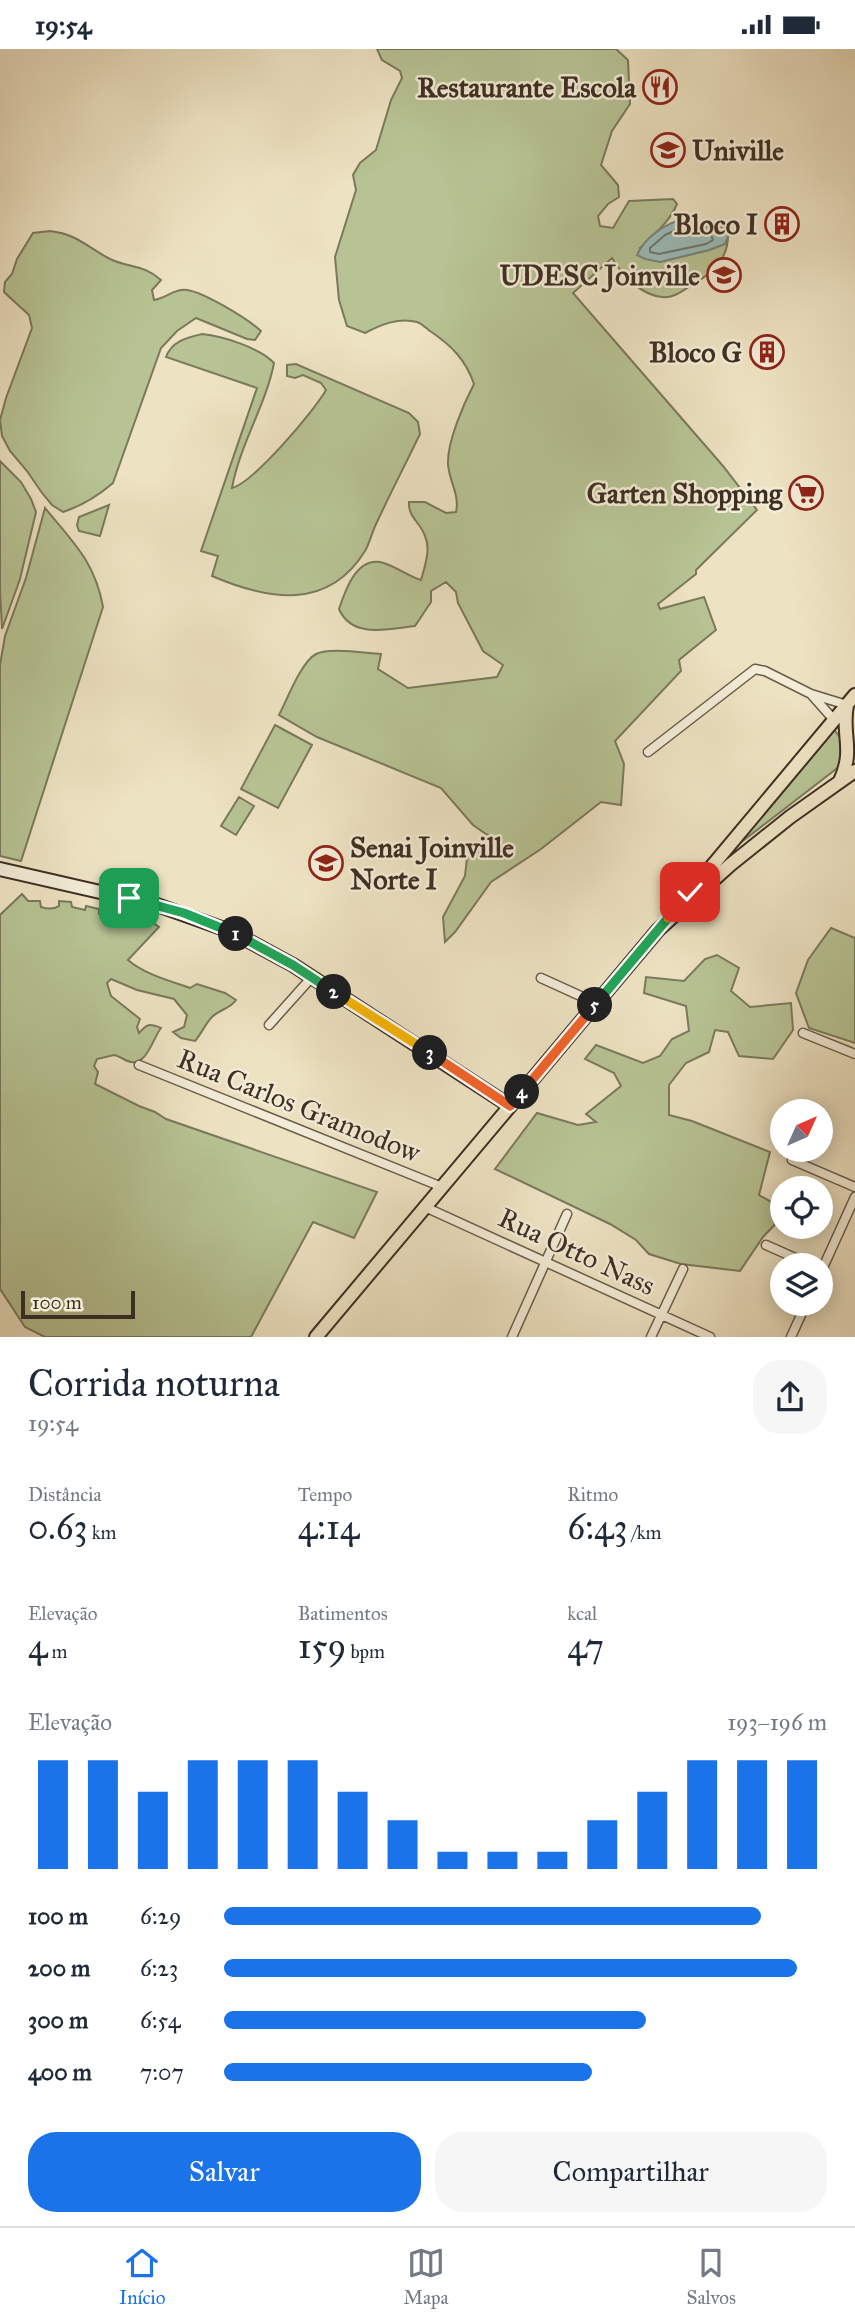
<!DOCTYPE html>
<html lang="pt">
<head>
<meta charset="utf-8">
<style>
  :root { --surface:#fff; --page:#f6f6f7; --text:#1f2937; --muted:#747a83; --line:#e0e1e3; --accent:#1a73e8 }
  body { margin:0; font-family:"IM FELL Great Primer",serif; background:var(--page); color:var(--text); height:100vh; display:flex; flex-direction:column; font-size:26px; white-space:nowrap }
  * { box-sizing:border-box; margin:0 }
  p { font-size:23px; color:var(--muted) }
  .icon { flex:none; width:38px; height:38px; fill:none; stroke:currentColor; stroke-width:2; stroke-linecap:round; stroke-linejoin:round }
  .map { position:relative; height:1288px; overflow:hidden }
  .side { display:flex; flex-direction:column; background:var(--surface); flex:1 }
  .side>* { flex:none }
  .needle { width:46px; rotate:45deg }
  .tools { position:absolute; left:770px; top:1050px; display:grid; gap:14px }
  .tools a { display:grid; place-items:center; width:63px; height:63px; border-radius:50%; background:var(--surface); box-shadow:0 4px 18px #0003; font-size:35px }
  .scale { position:absolute; left:21px; bottom:18px; width:114px; box-sizing:border-box; padding-left:7px; border:4px solid #3e2f23; border-top:0; font-size:19px; line-height:24px; white-space:nowrap; color:#3e2f23; -webkit-text-stroke:5px #f3ecd7; paint-order:stroke }
  .pin { position:absolute; display:grid; place-items:center; width:60px; height:60px; color:#fff; margin:-30px; border-radius:14px; box-shadow:0 4px 10px #0006 }
  .km { position:absolute; width:35px; height:35px; margin:-18px; border-radius:50%; background:#222; color:#fff; font-size:19px; line-height:35px; text-align:center }
  .round { display:grid; place-items:center; flex:none; width:74px; height:74px; border-radius:28px; background:var(--page) }
  .summary { display:flex; align-items:center; justify-content:space-between; height:119px; padding:0 28px }
  h1 { font-size:38px; font-weight:600; line-height:52px }
  .metrics { display:grid; grid-template-columns:repeat(3,1fr); gap:10px; height:119px; padding:7px 28px }
  .metrics div { display:grid; align-content:center }
  .metrics b { font-size:35px; font-weight:600 }
  .metrics small { font-size:19px; font-weight:400 }
  .metrics p { font-size:19px }
  .chart { height:196px; padding:14px 28px }
  .chart p { display:flex; justify-content:space-between }
  .chart svg { width:100%; height:126px; margin-top:7px; stroke:var(--accent); stroke-width:6 }
  .cta { display:flex; gap:14px; margin-top:auto; padding:14px 28px }
  .cta a { flex:1; height:80px; border-radius:28px; background:var(--accent); color:#fff; font-size:28px; font-weight:600; line-height:80px; text-align:center }
  .cta a+a { background:var(--page); color:var(--text) }
  ul { padding:0 28px; list-style:none; font-size:23px }
  li { display:grid; grid-template-columns:112px 84px 1fr; align-items:center; height:52px }
  li i { height:18px; border-radius:9px; background:var(--accent) }
  .status { display:flex; justify-content:space-between; align-items:center; height:49px; padding:0 35px; background:var(--surface); direction:ltr }
  .status svg { height:19px; fill:currentColor }
  .dock { display:flex; justify-content:space-around; align-items:center; height:98px; border-top:2px solid var(--line); background:var(--surface); font-size:19px; color:var(--muted) }
  .dock a { display:grid; justify-items:center; gap:4px }
  .dock .selected { color:var(--accent) }
  .map>svg:first-child { display:block }
  .green { fill:#b7c394; stroke:#7a795c; stroke-width:2 }
  .water { fill:#9bbcbb; stroke:#76847e; stroke-width:2 }
  .lines { fill:none; stroke-linecap:round; stroke-linejoin:round }
  .shore { stroke:#6c766f; stroke-width:2 }
  .minor-casing { stroke:#6a5c4b; stroke-width:11 }
  .secondary-casing { stroke:#3e2f23; stroke-width:16 }
  .primary-casing { stroke:#3e2f23; stroke-width:16 }
  .minor { stroke:#f3ecd7; stroke-width:8 }
  .secondary { stroke:#f3ecd7; stroke-width:12 }
  .primary { stroke:#ede2c2; stroke-width:12 }
  .split-1-casing { stroke:#fff; stroke-width:14 }
  .split-2-casing { stroke:#fff; stroke-width:14 }
  .split-3-casing { stroke:#fff; stroke-width:14 }
  .split-4-casing { stroke:#fff; stroke-width:14 }
  .split-5-casing { stroke:#fff; stroke-width:14 }
  .split-6-casing { stroke:#fff; stroke-width:14 }
  .split-7-casing { stroke:#fff; stroke-width:14 }
  .split-1 { stroke:#22a559; stroke-width:9 }
  .split-2 { stroke:#22a559; stroke-width:9 }
  .split-3 { stroke:#f5b400; stroke-width:9 }
  .split-4 { stroke:#f0652b; stroke-width:9 }
  .split-5 { stroke:#f0652b; stroke-width:9 }
  .split-6 { stroke:#22a559; stroke-width:9 }
  .split-7 { stroke:#f5b400; stroke-width:9 }
  .labels { text-anchor:middle; stroke-width:5; stroke-linejoin:round; paint-order:stroke }
  .poi-label { font-size:28px; font-weight:bold; fill:#3e2f23; stroke:#f3ecd7; text-anchor:end }
  .street-label { font-size:28px; fill:#3e2f23; stroke:#f3ecd7 }
</style>
</head>
<body>
<div class="status"><b>19:54</b><svg viewBox="0 0 49 12"><path d="M0 12V9h3v3zM5 12V6h3v6zM10 12V3h3v9zM15 12V0h3v12zM26 1h20v11H26zM47 4h2v5h-2z"/></svg></div>
<div class="map">
<svg width="855" height="1288" viewBox="0 0 855 1288">
  <rect width="100%" height="100%" fill="#ede2c2"/>
  <filter id="stains"><feTurbulence type="fractalNoise" baseFrequency=".00286" numOctaves="4"/><feColorMatrix values="0 0 0 0 .2 0 0 0 0 .09 0 0 0 0 .02 0 0 0 .5 -.17"/></filter>
  <radialGradient id="worn" r=".72"><stop offset=".6" stop-color="#630" stop-opacity="0"/><stop offset="1" stop-color="#630" stop-opacity=".3"/></radialGradient>
  <path class="green" d="M377 0H616L628 11 630 55 612 82 601 116 618 136 619 148 608 155 598 167 600 177 613 179 629 152 673 150 677 155C669 174 654 185 640 199L660 213 709 201 725 195 728 187C728 211 711 225 692 236 683 241 673 250 662 248 641 246 622 226 612 209L573 244 723 417 757 461 696 521V525L658 555 660 560 704 548 716 581 679 611 681 622 615 692 624 715 621 756 601 753 541 800 491 833 455 883 445 893 443 868 465 827 467 809 496 792 473 776 441 739 317 688 279 666C287 651 301 613 316 605 330 598 364 604 381 605L378 620 408 639 497 628 503 616 483 602 458 554 456 543 446 533 431 542V553L415 577C388 580 352 590 339 560 345 542 356 509 380 513 394 516 408 527 421 531 425 517 431 500 425 487 420 473 408 468 409 453H425L446 464 456 463C460 446 449 432 448 415 447 393 464 354 474 335 466 311 451 296 430 282 426 279 421 274 417 273 398 268 380 276 365 284L347 277 339 251 335 208 356 141 353 126 360 114 376 101 391 51 402 29 400 22 382 11Z
    M50 182C77 185 87 198 110 210 129 219 143 215 161 231L152 241 154 251C166 249 172 242 181 241 196 237 249 271 261 282L255 291 247 290 196 269 177 282 161 299 113 434C98 447 81 457 63 463L52 456 42 444 27 422 10 402 2 387 0 371 6 349 32 279 29 266 4 243 5 233 12 225 17 210 33 184Z
    M202 285C223 287 260 299 274 314 266 356 240 395 232 439 253 434 315 361 326 341L321 334 303 326 295 329 287 327V316L296 315 409 364 418 373 420 385C406 414 391 443 377 473 372 483 370 493 365 502 328 562 268 551 212 527L218 507 201 502 257 339 166 308C172 292 186 289 202 285Z
    M0 412 21 433 31 450 36 463 20 530 2 580 0 540Z
    M109 456 100 487 79 482 77 476 79 468Z
    M45 459C73 493 95 513 103 558L21 812 0 807V616L5 587 26 529Z
    M275 676 312 696 278 759 241 740Z
    M832 678 842 691 840 717 735 798Z
    M239 748 254 757 236 786 221 777Z
    M22 845 28 852H40L41 858C47 860 53 861 59 857V852L71 853 72 858 85 861 86 857 99 860V865L119 869 120 865 149 871 159 878 128 911C144 925 170 932 190 939L197 935 225 944 236 951C230 960 220 960 212 968 205 975 202 984 195 992L181 989 173 983 184 978 187 966 174 950 137 941 111 930 107 934 111 947 140 970 137 978 139 984C147 975 149 974 161 979 153 989 147 1016 131 1013 125 1012 120 1007 114 1006L97 1010 94 1017 98 1023 95 1035 139 1057 155 1063 166 1070 377 1143 354 1189 313 1173 251 1288H45L25 1278 0 1240V866Z
    M831 879 855 889V994L809 979 796 944 808 911Z
    M717 906 739 919 731 942 750 958 791 954 793 981 773 1010 739 1007 728 983 715 981 709 1003 686 1014 669 1036V1066L692 1072 770 1103 759 1146 782 1159 781 1169 763 1188 740 1222 681 1215 649 1205 636 1191 610 1175 495 1120 537 1064 578 1076 596 1073 586 1065 621 1037 614 1024 585 1010 596 996 643 1014 660 1007 672 990 689 982 686 957 644 944 646 928 684 932 705 910Z"/>
  <path class="water" d="M685 170 701 178H725L728 187 725 195 709 201 660 213 645 210 637 206C645 188 667 173 685 170Z"/>
  <g class="lines">
    <path class="shore" d="M683 178 711 186 713 191 706 195 659 205 650 203V199L665 186Z"/>
    <g class="minor-casing">
      <path id="minor" d="M811 645 834 671
        M648 703 755 620 765 622 811 645 847 656
        M541 929 596 954
        M269 976 312 928
        M803 984 855 1005
        M139 1016 442 1138
        M792 1111 855 1138
        M425 1158 710 1288
        M766 1196 811 1216
        M821 1223 855 1148
        M512 1288 567 1165
        M651 1288 683 1220
        M791 1288 806 1255"/>
    </g>
    <g class="secondary-casing">
      <path id="secondary" d="M0 820 157 856 230 882 293 916 510 1057"/>
    </g>
    <g class="primary-casing">
      <path id="primary" d="M840 732C855 700 841 685 847 656
        M692 841 855 646
        M316 1288 658 881 730 816 790 768 855 722"/>
    </g>
    <use href="#minor" class="minor"/>
    <use href="#secondary" class="secondary"/>
    <use href="#primary" class="primary"/>
  </g>
  <g class="lines">
    <g class="split-1-casing">
      <path id="split-1" d="M129 849 184 864 236 885"/>
    </g>
    <g class="split-2-casing">
      <path id="split-2" d="M236 885 293 916 334 943"/>
    </g>
    <g class="split-3-casing">
      <path id="split-3" d="M334 943 430 1004"/>
    </g>
    <g class="split-4-casing">
      <path id="split-4" d="M430 1004 510 1057 522 1043"/>
    </g>
    <g class="split-5-casing">
      <path id="split-5" d="M522 1043 595 956"/>
    </g>
    <g class="split-6-casing">
      <path id="split-6" d="M595 956 668 869"/>
    </g>
    <g class="split-7-casing">
      <path id="split-7" d="M668 869 690 843"/>
    </g>
    <use href="#split-1" class="split-1"/>
    <use href="#split-2" class="split-2"/>
    <use href="#split-3" class="split-3"/>
    <use href="#split-4" class="split-4"/>
    <use href="#split-5" class="split-5"/>
    <use href="#split-6" class="split-6"/>
    <use href="#split-7" class="split-7"/>
  </g>
  <defs>
    <g id="restaurant-ring" transform="scale(1.75)"><circle r="9.5" fill="#f3ecd7" stroke="#8f2418" stroke-width="1.5"/><path d="M-5-6h1v4h1v-4h1v4h1v-4h1v5L-1.5 .5V6h-2V.5L-5-1ZM5-6V6H3V1.5H1.5Q1.5-4 5-6Z" fill="#8f2418"/></g>
    <g id="university-ring" transform="scale(1.75)"><circle r="9.5" fill="#f3ecd7" stroke="#8f2418" stroke-width="1.5"/><path d="M0-5L7-2L0 1L-7-2ZM-4 1L0 2.5L4 1V4Q0 6-4 4Z" fill="#8f2418"/></g>
    <g id="building-ring" transform="scale(1.75)"><circle r="9.5" fill="#f3ecd7" stroke="#8f2418" stroke-width="1.5"/><path d="M-4-6H4V6H1V3H-1V6H-4ZM-2.5-4.3h1.7v1.8h-1.7ZM.8-4.3h1.7v1.8H.8ZM-2.5-1h1.7V.8h-1.7ZM.8-1h1.7V.8H.8Z" fill="#8f2418"/></g>
    <g id="supermarket-ring" transform="scale(1.75)"><circle r="9.5" fill="#f3ecd7" stroke="#8f2418" stroke-width="1.5"/><path d="M-6-5.5h2.5l.6 2H6L4.5 2H-2.5L-4.4-4H-6ZM-1.5 3.2a1.3 1.3 0 1 0 .1 0ZM3 3.2a1.3 1.3 0 1 0 .1 0Z" fill="#8f2418"/></g>
  </defs>
  <g fill-rule="evenodd">
    <use href="#restaurant-ring" x="660" y="38"/>
    <use href="#university-ring" x="668" y="101"/>
    <use href="#building-ring" x="782" y="175"/>
    <use href="#university-ring" x="724" y="226"/>
    <use href="#building-ring" x="767" y="303"/>
    <use href="#supermarket-ring" x="806" y="444"/>
    <use href="#university-ring" x="326" y="814"/>
  </g>
  <g class="labels">
    <g class="poi-label">
      <text x="636" y="48">Restaurante Escola</text>
      <text x="692" y="111" text-anchor="start">Univille</text>
      <text x="758" y="185">Bloco I</text>
      <text x="700" y="236">UDESC Joinville</text>
      <text x="742" y="313">Bloco G</text>
      <text x="782" y="454">Garten Shopping</text>
      <text x="350" y="808" text-anchor="start">Senai Joinville<tspan x="350" dy="32">Norte I</tspan></text>
    </g>
    <g class="street-label">
      <text transform="translate(299 1056) rotate(22)" y="10">Rua Carlos Gramodow</text>
      <text transform="translate(577 1202) rotate(25)" y="10">Rua Otto Nass</text>
    </g>
  </g>
  <rect width="100%" height="100%" filter="url(#stains)"/>
  <rect width="100%" height="100%" fill="url(#worn)"/>
</svg>
<div class="tools">
<a><svg class="needle" viewBox="-14 -14 28 28"><path d="M0-13l5 13h-10z" fill="#e53935"/><path d="M0 13l5-13h-10z" fill="#747a83"/></svg></a>
<a><svg class="icon" aria-label="locate" viewBox="0 0 24 24"><circle cx="12" cy="12" r="6"/><path d="M12 2v4M12 18v4M2 12h4M18 12h4"/></svg></a>
<a><svg class="icon" aria-label="layers" viewBox="0 0 24 24"><path d="M12 4l9 5-9 5-9-5zM3 14l9 5 9-5"/></svg></a>
</div>
<div class="scale">100 m</div>
<div class="pin" style="left:129px;top:849px;background:#1e9e55"><svg class="icon" aria-label="arrive" viewBox="0 0 24 24"><path d="M6 21V4h12l-3 4 3 4H6"/></svg></div>
<div class="pin" style="left:690px;top:843px;background:#d93025"><svg class="icon" aria-label="check" viewBox="0 0 24 24"><path d="M5 12l5 5 9-10"/></svg></div>
<b class="km" style="left:236px;top:885px">1</b>
<b class="km" style="left:334px;top:943px">2</b>
<b class="km" style="left:430px;top:1004px">3</b>
<b class="km" style="left:522px;top:1043px">4</b>
<b class="km" style="left:595px;top:956px">5</b>
</div>
<section class="side">
<div class="summary"><div><h1>Corrida noturna</h1><p>19:54</p></div><a class="round"><svg class="icon" aria-label="share" viewBox="0 0 24 24"><path d="M12 15V3M7 8l5-5 5 5M5 13v7h14v-7"/></svg></a></div>
<div class="metrics">
<div><p>Distância</p><b>0.63<small> km</small></b></div>
<div><p>Tempo</p><b>4:14</b></div>
<div><p>Ritmo</p><b>6:43<small> /km</small></b></div>
</div>
<div class="metrics">
<div><p>Elevação</p><b>4<small> m</small></b></div>
<div><p>Batimentos</p><b>159<small> bpm</small></b></div>
<div><p>kcal</p><b>47</b></div>
</div>
<div class="chart"><p><span>Elevação</span>193–196 m</p>
<svg viewBox="0 0 160 44" preserveAspectRatio="none"><path d="M5 44V6M15 44V6M25 44V17M35 44V6M45 44V6M55 44V6M65 44V17M75 44V27M85 44V38M95 44V38M105 44V38M115 44V27M125 44V17M135 44V6M145 44V6M155 44V6"/></svg>
</div>
<ul>
<li><b>100 m</b>6:29<i style="width:89%"></i></li>
<li><b>200 m</b>6:23<i style="width:95%"></i></li>
<li><b>300 m</b>6:54<i style="width:70%"></i></li>
<li><b>400 m</b>7:07<i style="width:61%"></i></li>
</ul>
<div class="cta"><a>Salvar</a><a>Compartilhar</a></div>
</section>
<nav class="dock">
<a class="selected"><svg class="icon" aria-label="home" viewBox="0 0 24 24"><path d="M3 11l9-7 9 7M6 9v11h12V9"/></svg>Início</a>
<a><svg class="icon" aria-label="map" viewBox="0 0 24 24"><path d="M3 6l6-2 6 2 6-2v14l-6 2-6-2-6 2zM9 4v14M15 6v14"/></svg>Mapa</a>
<a><svg class="icon" aria-label="saved" viewBox="0 0 24 24"><path d="M7 4h10v16l-5-4-5 4z"/></svg>Salvos</a>
</nav>
</body>
</html>
